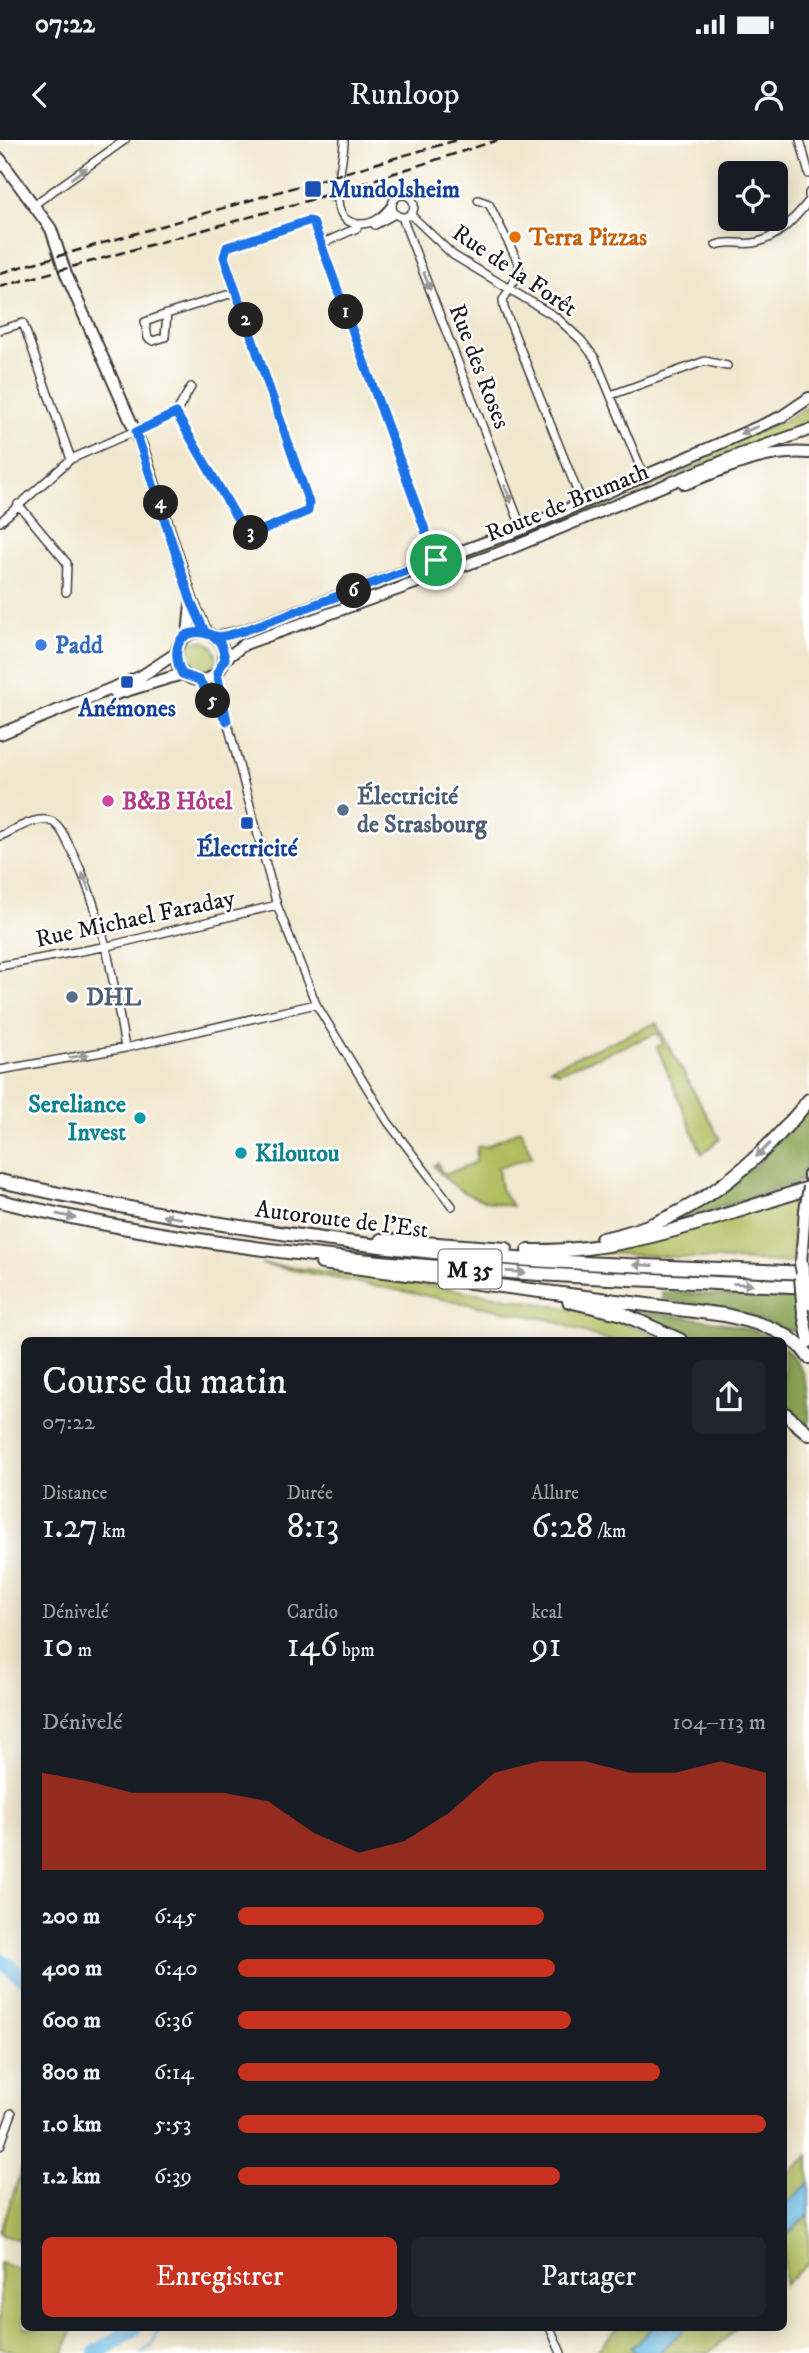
<!DOCTYPE html>
<html lang="fr">
<head>
<meta charset="utf-8">
<style>
  :root { --surface:#171b24; --page:#20242c; --text:#f1f3f6; --muted:#9ea1a6; --accent:#c8321e }
  body { margin:0; font-family:"IM FELL DW Pica",serif; background:var(--page); color:var(--text); height:100vh; display:flex; flex-direction:column; font-size:26px; white-space:nowrap }
  * { box-sizing:border-box; margin:0 }
  p { font-size:23px; color:var(--muted) }
  .icon { flex:none; width:38px; height:38px; fill:none; stroke:currentColor; stroke-width:2; stroke-linecap:round; stroke-linejoin:round }
  .map { position:relative; flex:1; overflow:hidden }
  .side { position:absolute; left:21px; top:1197px; width:766px; height:994px; display:flex; flex-direction:column; background:var(--surface); border-radius:10px; box-shadow:0 4px 18px #0003 }
  .side>* { flex:none }
  .tools { position:absolute; left:718px; top:21px; display:grid; gap:14px }
  .tools a { display:grid; place-items:center; width:70px; height:70px; border-radius:10px; background:var(--surface); box-shadow:0 4px 18px #0003; font-size:35px }
  .pin { position:absolute; display:grid; place-items:center; width:60px; height:60px; color:#fff; margin:-30px; border:4px solid #fff; border-radius:50%; box-shadow:0 2px 7px #0007 }
  .km { position:absolute; width:35px; height:35px; margin:-18px; border-radius:50%; background:#222; color:#fff; font-size:19px; line-height:35px; text-align:center }
  .round { display:grid; place-items:center; flex:none; width:74px; height:74px; border-radius:10px; background:var(--page) }
  .summary { display:flex; align-items:center; justify-content:space-between; height:119px; padding:0 21px }
  h1 { font-size:38px; font-weight:600; line-height:52px }
  .figures { display:grid; grid-template-columns:repeat(3,1fr); gap:10px; height:119px; padding:7px 21px }
  .figures div { display:grid; align-content:center }
  .figures b { font-size:35px; font-weight:600 }
  .figures small { font-size:19px; font-weight:400 }
  .figures p { font-size:19px }
  .chart { height:196px; padding:14px 21px }
  .chart p { display:flex; justify-content:space-between }
  .chart svg { width:100%; height:126px; margin-top:7px; fill:var(--accent); opacity:.7 }
  .primary-button { display:flex; gap:14px; margin-top:auto; padding:14px 21px }
  .primary-button a { flex:1; height:80px; border-radius:10px; background:var(--accent); color:#fff; font-size:28px; font-weight:600; line-height:80px; text-align:center }
  .primary-button a+a { background:var(--page); color:var(--text) }
  ul { padding:0 21px; list-style:none; font-size:23px }
  li { display:grid; grid-template-columns:112px 84px 1fr; align-items:center; height:52px }
  li i { height:18px; border-radius:9px; background:var(--accent) }
  .status { display:flex; justify-content:space-between; align-items:center; height:49px; padding:0 35px; background:var(--surface); direction:ltr }
  .status svg { height:19px; fill:currentColor }
  header { display:flex; justify-content:space-between; align-items:center; height:91px; padding:0 21px; background:var(--surface); font-size:32px; font-weight:600 }
  .map>svg:first-child { display:block }
  .green { fill:#b0bd5f; stroke:#666c3e; stroke-width:2 }
  .forest { fill:#8ca456; stroke:#546039; stroke-width:2 }
  .water { fill:#6abde6; stroke:#436c81; stroke-width:2 }
  .lines { fill:none; stroke-linecap:round; stroke-linejoin:round }
  .stream { stroke:#6abde6; stroke-width:2.5 }
  .river { stroke:#6abde6; stroke-width:16 }
  .street-tunnel { stroke:#c6beaa; stroke-width:7; stroke-dasharray:7 3.5; stroke-linecap:butt }
  .street-casing { stroke:#3c3a37; stroke-width:10 }
  .secondary-casing { stroke:#3c3a37; stroke-width:14 }
  .primary-casing { stroke:#3c3a37; stroke-width:14 }
  .highway-casing { stroke:#3c3a37; stroke-width:16 }
  .street { stroke:#fff; stroke-width:7 }
  .secondary { stroke:#fff; stroke-width:10 }
  .primary { stroke:#fff; stroke-width:10 }
  .highway { stroke:#fff; stroke-width:12 }
  .rail { stroke:#1c1c1c; stroke-width:2.5; stroke-dasharray:10 5; stroke-linecap:butt }
  .primary-bridge-casing { stroke:#3c3a37; stroke-width:14; stroke-linecap:butt }
  .highway-bridge-casing { stroke:#3c3a37; stroke-width:16; stroke-linecap:butt }
  .primary-bridge { stroke:#fff; stroke-width:10 }
  .highway-bridge { stroke:#fff; stroke-width:12 }
  .oneway { fill:#999 }
  .route-casing { stroke:#fff; stroke-width:14 }
  .route { stroke:#1a73e8; stroke-width:9 }
  .transit-dot { fill:#1a4fb4; stroke:#fff; stroke-width:2.5 }
  .food-dot { fill:#e8710a; stroke:#fff; stroke-width:2.5 }
  .shop-dot { fill:#3f7fe0; stroke:#fff; stroke-width:2.5 }
  .hotel-dot { fill:#d1479c; stroke:#fff; stroke-width:2.5 }
  .service-dot { fill:#5c6f8a; stroke:#fff; stroke-width:2.5 }
  .culture-dot { fill:#0f9aa8; stroke:#fff; stroke-width:2.5 }
  .labels { text-anchor:middle; stroke-width:5; stroke-linejoin:round; paint-order:stroke }
  .shield { fill:#fff; stroke:#606060; stroke-width:2 }
  .shield-label { font-size:23px; font-weight:bold; fill:#1c1c1c }
  .transit-label { font-size:24px; font-weight:bold; fill:#164399; stroke:#fff }
  .food-label { font-size:24px; font-weight:bold; fill:#c56008; stroke:#fff; text-anchor:start }
  .street-label { font-size:24px; fill:#1c1c1c; stroke:#fff }
  .shop-label { font-size:24px; font-weight:bold; fill:#366cbe; stroke:#fff; text-anchor:start }
  .service-label { font-size:24px; font-weight:bold; fill:#4e5e75; stroke:#fff; text-anchor:start }
  .hotel-label { font-size:24px; font-weight:bold; fill:#b23c85; stroke:#fff; text-anchor:start }
  .culture-label { font-size:24px; font-weight:bold; fill:#0d838f; stroke:#fff; text-anchor:end }
</style>
</head>
<body>
<div class="status"><b>07:22</b><svg viewBox="0 0 49 12"><path d="M0 12V9h3v3zM5 12V6h3v6zM10 12V3h3v9zM15 12V0h3v12zM26 1h20v11H26zM47 4h2v5h-2z"/></svg></div>
<header><svg class="icon" aria-label="back" viewBox="0 0 24 24"><path d="M15 5l-7 7 7 7"/></svg>Runloop<svg class="icon" aria-label="person" viewBox="0 0 24 24"><circle cx="12" cy="8" r="4"/><path d="M4 21q1-7 8-7t8 7"/></svg></header>
<div class="map">
<svg width="809" height="2213" viewBox="0 0 809 2213">
  <rect width="100%" height="100%" fill="#fff"/>
  <filter id="ink" filterUnits="userSpaceOnUse"><feTurbulence type="fractalNoise" baseFrequency=".0143" numOctaves="2"/><feDisplacementMap in="SourceGraphic" scale="14" xChannelSelector="R" yChannelSelector="G"/><feConvolveMatrix kernelMatrix="1 2 1 2 8 2 1 2 1" color-interpolation-filters="sRGB"/></filter>
  <filter id="wash" filterUnits="userSpaceOnUse"><feTurbulence type="fractalNoise" baseFrequency=".00686" numOctaves="4" result="noise"/><feDisplacementMap in="SourceGraphic" scale="28" xChannelSelector="R" yChannelSelector="G"/><feGaussianBlur stdDeviation="1.57" result="paint"/><feColorMatrix in="noise" values="0 0 0 0 0 0 0 0 0 0 0 0 0 0 0 0 0 1.4 0 .05"/><feComposite in="paint" operator="in"/></filter>
  <g filter="url(#wash)">
    <rect width="100%" height="100%" fill="#f1e7ce"/>
    <path class="green" d="M809 266V286L743 308 513 403 243 502 241 496 783 281Z
      M184 517a16 16 0 1 1 32 0a16 16 0 1 1-32 0Z
      M656 883 720 999 702 1014 657 907 663 904 658 893 559 932 550 928Z
      M521 989 532 1017 498 1028 501 1049 512 1066C479 1062 454 1052 434 1026L438 1023 440 1030 447 1034 476 1022 477 1007 487 1006Z
      M798 1058 792 1123 602 1113V1112Z
      M261 1124C337 1132 413 1143 489 1155 551 1165 609 1172 665 1200H606L551 1180Z
      M809 2015V2122L784 2145V2037Z
      M24 2022V2102L0 2093Z
      M0 2123 24 2131V2188H73L64 2213H17L0 2207Z
      M618 2188H737L709 2213H595Z"/>
    <path class="forest" d="M809 967V1014L801 1041 672 1083 758 1023Z
      M662 1152 794 1159 801 1194 727 1169 662 1159Z
      M627 1170C677 1177 730 1178 776 1200H691Z
      M784 1207C809 1232 809 1251 809 1286L784 1266Z"/>
    <path class="water" d="M809 2043V2074L784 2097V2066Z
      M652 2188H686L658 2213H636L631 2208Z"/>
    <g class="lines">
      <path class="stream" d="M141 2213 152 2205 157 2193 168 2188"/>
      <path class="river" d="M0 1820 24 1838
        M96 2213 134 2188"/>
    </g>
  </g>
  <g filter="url(#ink)">
    <g class="lines">
      <path class="street-tunnel" d="M332 63 337 27"/>
      <g class="street-casing">
        <path id="street" d="M344 0C345 23 321 84 361 84 375 84 384 75 392 65
          M800 0 809 34
          M809 53V56
          M392 66a11 11 0 1 1 22 0a11 11 0 1 1-22 0Z
          M478 60 489 64 519 124V132L503 160 504 168 582 363
          M32 66 125 0
          M411 75 453 115 556 177 581 200 595 218 644 336
          M402 77 522 389
          M375 85 395 74
          M321 104 357 88
          M716 105C731 100 739 105 753 103 778 99 794 79 809 61
          M167 174 145 182 148 198 153 201 165 197 167 174 236 152
          M0 190 23 183 71 319
          M611 255 705 221 727 226
          M176 273 191 247
          M18 364 67 423 66 452
          M0 382 71 319 176 273 245 392 255 393 308 371 309 364 224 113 230 106 308 81 315 85 436 420
          M217 533 227 581 277 765 316 864 388 982 452 1066
          M199 540 222 574
          M0 696C13 691 36 675 51 681 62 686 66 701 72 711 104 776 113 837 125 908
          M0 826 108 806 277 765
          M0 930 125 908 316 864
          M0 2006 12 1973
          M551 2190 561 2213"/>
      </g>
      <g class="secondary-casing">
        <path id="secondary" d="M0 19 51 89 66 134 142 307 192 461 206 492
          M685 344C724 329 766 309 809 313
          M176 516a24 24 0 1 1 48 0a24 24 0 1 1-48 0Z
          M188 495 191 464
          M216 497 243 491 522 389 781 277 809 258
          M225 519 245 504 499 413 741 314 809 290
          M116 554 182 534
          M0 594 140 537 175 514"/>
      </g>
      <g class="primary-casing">
        <path id="primary" d="M809 1035V1036
          M801 1123 805 1070
          M803 1173 809 1202"/>
      </g>
      <g class="highway-casing">
        <path id="highway" d="M0 1041C131 1071 263 1093 397 1108 533 1124 672 1126 809 1133
          M0 1061C264 1126 538 1135 809 1147
          M602 1099C687 1083 756 1026 809 960
          M381 1100 506 1109
          M528 1111C626 1113 717 1077 809 1048
          M322 1123 725 1175C755 1182 791 1190 809 1217
          M569 1161 623 1174 680 1200
          M784 1273 809 1294"/>
      </g>
      <use href="#street" class="street"/>
      <use href="#secondary" class="secondary"/>
      <use href="#primary" class="primary"/>
      <use href="#highway" class="highway"/>
      <path class="rail" d="M0 133 457 0
        M0 147 310 60 498 0"/>
      <g class="primary-bridge-casing">
        <path id="primary-bridge" d="M805 1070 809 1047
          M800 1137 803 1173"/>
      </g>
      <g class="highway-bridge-casing">
        <path id="highway-bridge" d="M801 1123 809 1163"/>
      </g>
      <use href="#primary-bridge" class="primary-bridge"/>
      <use href="#highway-bridge" class="highway-bridge"/>
    </g>
    <defs><path id="oneway-solid" d="M-6-.8H1V-3.2L6.5 0L1 3.2V.8H-6Z" transform="scale(1.75)"/></defs>
    <g class="oneway">
      <use href="#oneway-solid" transform="translate(79 33) rotate(-35)"/>
      <use href="#oneway-solid" transform="translate(427 141) rotate(69)"/>
      <use href="#oneway-solid" transform="translate(749 290) rotate(157)"/>
      <use href="#oneway-solid" transform="translate(508 354) rotate(69)"/>
      <use href="#oneway-solid" transform="translate(86 742) rotate(-112)"/>
      <use href="#oneway-solid" transform="translate(79 916) rotate(-10)"/>
      <use href="#oneway-solid" transform="translate(763 1010) rotate(136)"/>
      <use href="#oneway-solid" transform="translate(66 1076) rotate(12)"/>
      <use href="#oneway-solid" transform="translate(172 1077) rotate(-171)"/>
      <use href="#oneway-solid" transform="translate(643 1125) rotate(-177)"/>
      <use href="#oneway-solid" transform="translate(516 1132) rotate(4)"/>
      <use href="#oneway-solid" transform="translate(743 1144) rotate(3)"/>
    </g>
  </g>
  <g class="lines" filter="url(#ink)">
    <g class="route-casing">
      <path id="route" d="M436 420 313 82 308 81 227 107 224 117 309 363 308 371 255 393 245 392 176 273 136 292 191 461 205 492C220 498 222 504 225 519L217 533 227 581 199 540 182 534C175 520 172 497 193 493 202 491 207 495 215 496 224 498 234 493 243 491L436 420"/>
    </g>
    <use href="#route" class="route"/>
  </g>
  <g class="transit-dot">
    <rect x="304" y="40" width="18" height="18" rx="3.5"/>
    <rect x="120" y="535" width="14" height="14" rx="3.5"/>
    <rect x="240" y="676" width="14" height="14" rx="3.5"/>
  </g>
  <circle class="food-dot" cx="515" cy="97" r="7"/>
  <circle class="shop-dot" cx="41" cy="505" r="7"/>
  <circle class="hotel-dot" cx="108" cy="661" r="7"/>
  <g class="service-dot">
    <circle cx="343" cy="670" r="7"/>
    <circle cx="72" cy="857" r="7"/>
  </g>
  <g class="culture-dot">
    <circle cx="140" cy="978" r="7"/>
    <circle cx="241" cy="1013" r="7"/>
  </g>
  <g class="labels">
    <rect class="shield" x="438.5" y="1109.5" width="63" height="39" rx="5"/>
    <g class="shield-label">
      <text x="470" y="1137">M 35</text>
    </g>
    <g class="transit-label">
      <text x="329" y="57" text-anchor="start">Mundolsheim</text>
      <text x="127" y="576">Anémones</text>
      <text x="247" y="716">Électricité</text>
    </g>
    <g class="food-label">
      <text x="529" y="105">Terra Pizzas</text>
    </g>
    <g class="street-label">
      <text transform="translate(515 130) rotate(34)" y="8">Rue de la Forêt</text>
      <text transform="translate(480 226) rotate(69)" y="8">Rue des Roses</text>
      <text transform="translate(567 362) rotate(-22)" y="8">Route de Brumath</text>
      <text transform="translate(135 778) rotate(-12)" y="8">Rue Michael Faraday</text>
      <text transform="translate(342 1079) rotate(7)" y="8">Autoroute de l’Est</text>
    </g>
    <g class="shop-label">
      <text x="55" y="513">Padd</text>
    </g>
    <g class="service-label">
      <text x="357" y="664">Électricité<tspan x="357" dy="28">de Strasbourg</tspan></text>
      <text x="86" y="865">DHL</text>
    </g>
    <g class="hotel-label">
      <text x="122" y="669">B&amp;B Hôtel</text>
    </g>
    <g class="culture-label">
      <text x="126" y="972">Sereliance<tspan x="126" dy="28">Invest</tspan></text>
      <text x="255" y="1021" text-anchor="start">Kiloutou</text>
    </g>
  </g>
</svg>
<div class="tools">
<a><svg class="icon" aria-label="locate" viewBox="0 0 24 24"><circle cx="12" cy="12" r="6"/><path d="M12 2v4M12 18v4M2 12h4M18 12h4"/></svg></a>
</div>
<div class="pin" style="left:436px;top:420px;background:#1e9e55"><svg class="icon" aria-label="arrive" viewBox="0 0 24 24"><path d="M6 21V4h12l-3 4 3 4H6"/></svg></div>
<b class="km" style="left:346px;top:172px">1</b>
<b class="km" style="left:246px;top:180px">2</b>
<b class="km" style="left:251px;top:393px">3</b>
<b class="km" style="left:161px;top:363px">4</b>
<b class="km" style="left:213px;top:561px">5</b>
<b class="km" style="left:354px;top:451px">6</b>
<section class="side">
<div class="summary"><div><h1>Course du matin</h1><p>07:22</p></div><a class="round"><svg class="icon" aria-label="share" viewBox="0 0 24 24"><path d="M12 15V3M7 8l5-5 5 5M5 13v7h14v-7"/></svg></a></div>
<div class="figures">
<div><p>Distance</p><b>1.27<small> km</small></b></div>
<div><p>Durée</p><b>8:13</b></div>
<div><p>Allure</p><b>6:28<small> /km</small></b></div>
</div>
<div class="figures">
<div><p>Dénivelé</p><b>10<small> m</small></b></div>
<div><p>Cardio</p><b>146<small> bpm</small></b></div>
<div><p>kcal</p><b>91</b></div>
</div>
<div class="chart"><p><span>Dénivelé</span>104–113 m</p>
<svg viewBox="0 0 160 44" preserveAspectRatio="none"><path d="M0 44V10L10 13L20 17L30 17L40 17L50 20L60 31L70 38L80 34L90 24L100 10L110 6L120 6L130 10L140 10L150 6L160 10V44z"/></svg>
</div>
<ul>
<li><b>200 m</b>6:45<i style="width:58%"></i></li>
<li><b>400 m</b>6:40<i style="width:60%"></i></li>
<li><b>600 m</b>6:36<i style="width:63%"></i></li>
<li><b>800 m</b>6:14<i style="width:80%"></i></li>
<li><b>1.0 km</b>5:53<i style="width:100%"></i></li>
<li><b>1.2 km</b>6:39<i style="width:61%"></i></li>
</ul>
<div class="primary-button"><a>Enregistrer</a><a>Partager</a></div>
</section>
</div>
</body>
</html>
